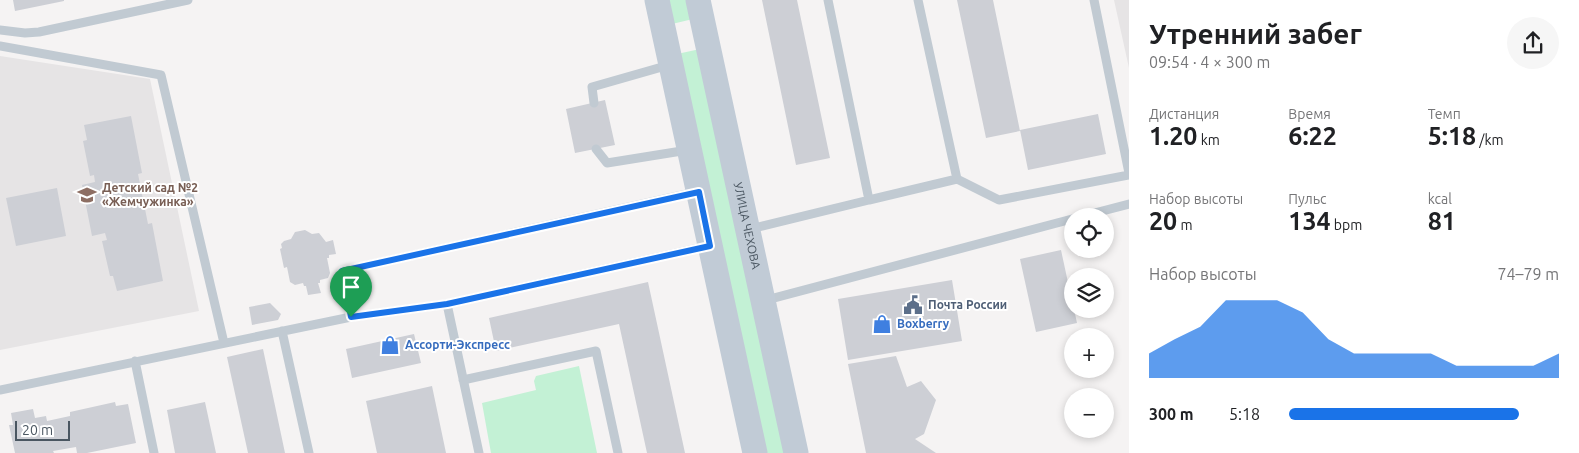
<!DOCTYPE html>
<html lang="ru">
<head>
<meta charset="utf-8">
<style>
  :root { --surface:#fff; --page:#f6f6f6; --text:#202124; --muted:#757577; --accent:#1a73e8 }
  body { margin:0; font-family:Ubuntu,sans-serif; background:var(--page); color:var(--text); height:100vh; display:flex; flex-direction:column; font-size:19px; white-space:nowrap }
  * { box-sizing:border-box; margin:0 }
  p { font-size:16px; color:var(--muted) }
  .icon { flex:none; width:28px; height:28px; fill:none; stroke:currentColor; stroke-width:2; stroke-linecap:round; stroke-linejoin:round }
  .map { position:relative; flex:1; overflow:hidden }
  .sheet { display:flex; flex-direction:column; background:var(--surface); width:450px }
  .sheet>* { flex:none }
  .buttons { position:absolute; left:1064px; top:208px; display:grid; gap:10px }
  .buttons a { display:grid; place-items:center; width:50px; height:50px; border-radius:50%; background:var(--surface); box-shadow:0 2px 8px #0003; font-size:25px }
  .scale { position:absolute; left:15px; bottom:12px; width:55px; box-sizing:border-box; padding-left:5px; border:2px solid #4a5661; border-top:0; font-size:14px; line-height:18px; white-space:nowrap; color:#4a5661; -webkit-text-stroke:4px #fff; paint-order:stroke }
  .pin { position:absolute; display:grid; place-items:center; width:42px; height:42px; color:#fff; margin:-51px -21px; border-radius:50% 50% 50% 0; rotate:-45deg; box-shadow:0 0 5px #0007 }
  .pin .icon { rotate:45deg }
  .round { display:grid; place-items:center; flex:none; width:52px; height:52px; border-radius:26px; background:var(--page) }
  .head { display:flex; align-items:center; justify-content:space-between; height:85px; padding:0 20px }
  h1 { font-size:28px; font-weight:700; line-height:38px }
  .stats { display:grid; grid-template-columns:repeat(3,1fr); gap:8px; height:85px; padding:5px 20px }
  .stats div { display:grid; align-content:center }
  .stats b { font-size:25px; font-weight:700 }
  .stats small { font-size:14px; font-weight:400 }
  .stats p { font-size:14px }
  .chart { height:140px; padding:10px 20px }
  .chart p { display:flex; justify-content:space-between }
  .chart svg { width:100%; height:90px; margin-top:5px; fill:var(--accent); opacity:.7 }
  ul { padding:0 20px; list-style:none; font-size:16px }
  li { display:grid; grid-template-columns:80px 60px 1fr; align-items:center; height:38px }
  li i { height:12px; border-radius:6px; background:var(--accent) }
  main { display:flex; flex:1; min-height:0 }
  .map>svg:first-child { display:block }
  .education { fill:#e6e4e5 }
  .green { fill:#c3f1d5 }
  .building { fill:#cdcfd5 }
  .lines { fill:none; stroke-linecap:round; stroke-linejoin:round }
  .lane { stroke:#c1cad2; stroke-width:9 }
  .secondary { stroke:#c1cbd6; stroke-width:25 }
  .route-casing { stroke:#fff; stroke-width:10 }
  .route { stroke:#1a73e8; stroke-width:6 }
  .labels { text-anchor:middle; stroke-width:4; stroke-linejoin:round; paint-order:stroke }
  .education-label { font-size:12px; font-weight:bold; fill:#785e54; stroke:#fff; text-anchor:start }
  .street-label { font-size:12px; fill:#4a5661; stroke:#fff }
  .service-label { font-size:12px; font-weight:bold; fill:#4e5e75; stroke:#fff; text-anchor:start }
  .shop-label { font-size:12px; font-weight:bold; fill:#366cbe; stroke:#fff; text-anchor:start }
</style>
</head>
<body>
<main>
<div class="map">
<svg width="1129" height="453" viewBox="0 0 1129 453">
  <rect width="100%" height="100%" fill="#f5f3f3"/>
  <path class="education" d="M1114 0H1129V68Z
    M0 56 150 79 199 311 0 350Z"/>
  <path class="green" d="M667 0H689L693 19 672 24Z
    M700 49 787 453H763L677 54Z
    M579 366 597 453H491L482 403 536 390 534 381 536 376Z"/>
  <path class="building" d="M13 0H64V1L15 11Z
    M762 0H797L830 158 796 165Z
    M957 0H993L1020 131 986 138Z
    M605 100 615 145 575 153 566 109Z
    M1098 114 1106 154 1028 170 1020 130Z
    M131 116 142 173 138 174 148 224 152 223 163 281 117 291 113 276H110L102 241 107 240 105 233 92 236 82 185 95 182 94 175 90 176 83 141 87 140 84 125Z
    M57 188 66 236 16 246 6 198Z
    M305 230 312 234 319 233 326 242 333 240 336 254 329 255V258H327L330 273 328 278 320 280V283H318L321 293 308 295 306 286H304L303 283 295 285 290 282 287 267 284 268 280 249 282 248 281 244 284 241 291 239 295 232Z
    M1061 250 1072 301V309H1074L1077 323 1036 332 1020 259Z
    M952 280 962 341 848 360 838 299Z
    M648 282 685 453H647L619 324 496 351 489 318Z
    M270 303 281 314 278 320 252 325 249 307Z
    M414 334 421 363 352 378 346 349Z
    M263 349 285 453H248L227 357Z
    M896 356 907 387 921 381 936 400 924 434 915 439 936 453H866L848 364Z
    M432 386 446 453H377L366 401Z
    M115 402 116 406 128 404 136 443 87 453H77L76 447 53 451 54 453H15L9 425H13L11 413 33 409 35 418 46 416 47 421 70 416V412Z
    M205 402 216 453H175L167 410Z"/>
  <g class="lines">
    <path class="lane" d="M918 0 957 179
      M1094 0 1129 173
      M0 30 25 33 39 32 188 0
      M0 46 161 75 224 343
      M594 103 592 87 669 65
      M596 149 607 163 688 150
      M869 200 957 179 999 200 1129 175
      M1083 216 1129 204
      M750 229 869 200 828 0
      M763 301 1072 219
      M447 304 479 453
      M351 317 342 271 696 192
      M282 331 309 453
      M135 361 154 453
      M463 380 596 351 618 453
      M0 390 351 317 447 304 708 246"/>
    <g class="secondary">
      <path d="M657 0 755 453"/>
      <path id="s1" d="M698 0 796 453"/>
    </g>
  </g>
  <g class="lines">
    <g class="route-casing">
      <path id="route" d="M699 192 710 246 447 304 351 317 342 271Z"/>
    </g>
    <use href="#route" class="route"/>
  </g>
  <defs>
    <g id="school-bare" transform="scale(1.5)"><path d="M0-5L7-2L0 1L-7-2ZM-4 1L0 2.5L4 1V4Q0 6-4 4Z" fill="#8d6e63" stroke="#fff" stroke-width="2.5" paint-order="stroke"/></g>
    <g id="civic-bare" transform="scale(1.5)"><path d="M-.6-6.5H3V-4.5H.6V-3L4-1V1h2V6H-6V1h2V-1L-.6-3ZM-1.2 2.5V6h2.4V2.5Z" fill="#5c6f8a" stroke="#fff" stroke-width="2.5" paint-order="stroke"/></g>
    <g id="shop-bare" transform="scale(1.5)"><path d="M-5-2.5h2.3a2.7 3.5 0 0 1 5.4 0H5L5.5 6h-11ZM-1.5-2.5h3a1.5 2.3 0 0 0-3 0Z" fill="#3f7fe0" stroke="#fff" stroke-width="2.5" paint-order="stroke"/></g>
  </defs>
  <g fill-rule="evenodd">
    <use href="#school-bare" x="87" y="195"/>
    <use href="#civic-bare" x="913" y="305"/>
    <use href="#shop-bare" x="882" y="324"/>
    <use href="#shop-bare" x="390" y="345"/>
  </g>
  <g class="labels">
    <g class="education-label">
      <text x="102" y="192">Детский сад №2<tspan x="102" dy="14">«Жемчужинка»</tspan></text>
    </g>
    <g class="street-label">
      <text dy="4" stroke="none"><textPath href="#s1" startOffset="231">УЛИЦА ЧЕХОВА</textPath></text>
    </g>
    <g class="service-label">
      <text x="928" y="309">Почта России</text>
    </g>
    <g class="shop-label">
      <text x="897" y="328">Boxberry</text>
      <text x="405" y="349">Ассорти-Экспресс</text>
    </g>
  </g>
</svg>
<div class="buttons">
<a><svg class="icon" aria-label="locate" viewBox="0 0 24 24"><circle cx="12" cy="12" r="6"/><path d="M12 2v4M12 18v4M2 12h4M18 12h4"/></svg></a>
<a><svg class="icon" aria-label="layers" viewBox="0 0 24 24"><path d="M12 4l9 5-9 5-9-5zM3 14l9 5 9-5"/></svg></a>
<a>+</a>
<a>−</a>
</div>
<div class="scale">20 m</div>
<div class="pin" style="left:351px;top:317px;background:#1e9e55"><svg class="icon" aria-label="arrive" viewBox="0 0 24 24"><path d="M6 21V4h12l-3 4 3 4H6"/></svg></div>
</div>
<section class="sheet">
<div class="head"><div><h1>Утренний забег</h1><p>09:54 · 4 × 300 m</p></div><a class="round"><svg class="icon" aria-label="share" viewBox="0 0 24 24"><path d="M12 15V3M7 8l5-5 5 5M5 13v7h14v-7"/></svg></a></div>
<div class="stats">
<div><p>Дистанция</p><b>1.20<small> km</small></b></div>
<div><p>Время</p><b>6:22</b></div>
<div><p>Темп</p><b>5:18<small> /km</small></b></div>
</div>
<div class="stats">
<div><p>Набор высоты</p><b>20<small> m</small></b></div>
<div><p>Пульс</p><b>134<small> bpm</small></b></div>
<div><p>kcal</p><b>81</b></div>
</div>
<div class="chart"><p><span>Набор высоты</span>74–79 m</p>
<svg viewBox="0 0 160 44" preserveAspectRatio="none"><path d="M0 44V32L10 25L20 19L30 6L40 6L50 6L60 12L70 25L80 32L90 32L100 32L110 32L120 38L130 38L140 38L150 38L160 32V44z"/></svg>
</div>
<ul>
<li><b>300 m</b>5:18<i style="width:85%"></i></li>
</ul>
</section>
</main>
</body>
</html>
